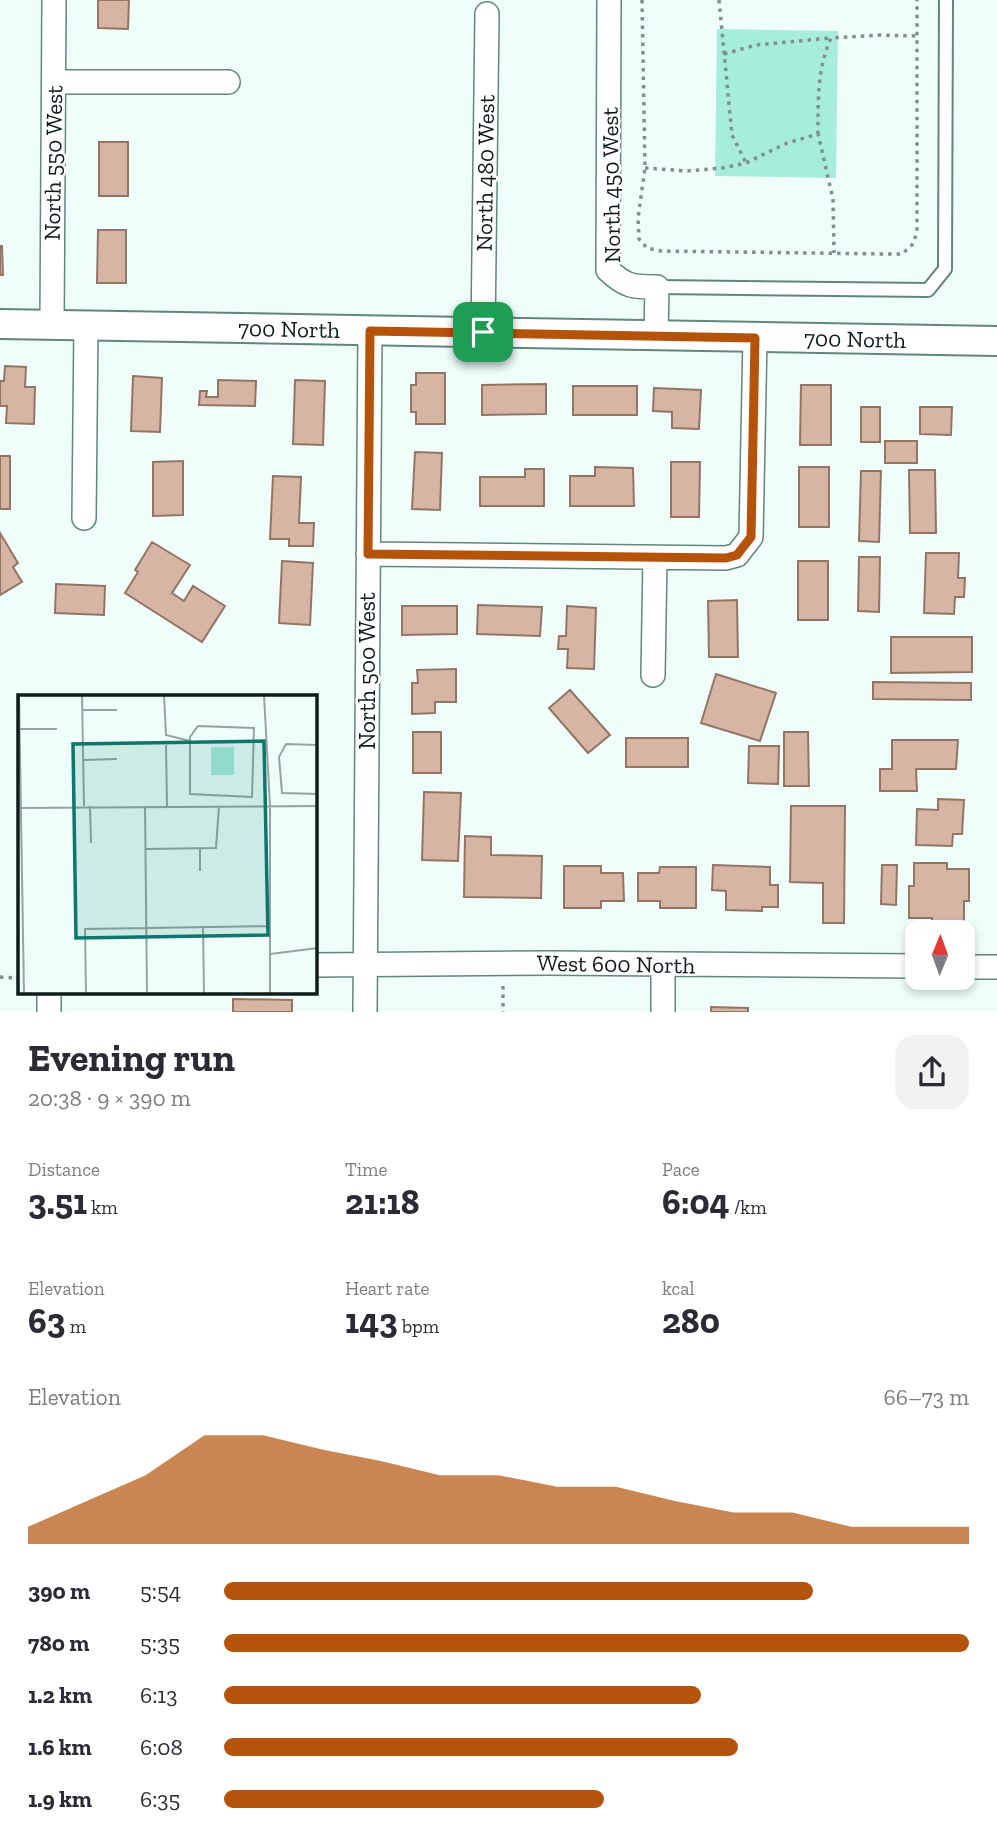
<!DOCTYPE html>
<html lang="en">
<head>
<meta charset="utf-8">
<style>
  :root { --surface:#fff; --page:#f2f2f3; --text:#2b2b33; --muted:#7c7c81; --accent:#b45309 }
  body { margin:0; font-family:"Zilla Slab",serif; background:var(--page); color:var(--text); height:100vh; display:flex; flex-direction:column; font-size:26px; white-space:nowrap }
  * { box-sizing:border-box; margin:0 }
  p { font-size:23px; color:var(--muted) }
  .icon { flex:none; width:38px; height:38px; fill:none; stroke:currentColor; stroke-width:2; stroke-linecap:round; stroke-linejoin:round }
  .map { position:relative; height:1012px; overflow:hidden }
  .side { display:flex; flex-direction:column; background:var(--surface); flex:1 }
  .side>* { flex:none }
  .needle { width:46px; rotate:1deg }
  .controls { position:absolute; left:905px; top:920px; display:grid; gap:14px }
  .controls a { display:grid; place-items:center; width:70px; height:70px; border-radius:14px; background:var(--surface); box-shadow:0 4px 10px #0003; font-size:35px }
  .pin { position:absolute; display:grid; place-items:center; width:60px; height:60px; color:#fff; margin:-30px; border-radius:14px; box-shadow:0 4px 10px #0006 }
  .round { display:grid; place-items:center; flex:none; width:74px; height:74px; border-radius:21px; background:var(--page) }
  .head { display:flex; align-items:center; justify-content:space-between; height:119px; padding:0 28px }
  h1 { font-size:38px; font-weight:800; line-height:52px }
  .figures { display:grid; grid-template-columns:repeat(3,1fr); gap:10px; height:119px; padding:7px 28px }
  .figures div { display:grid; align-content:center }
  .figures b { font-size:35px; font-weight:800 }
  .figures small { font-size:19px; font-weight:400 }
  .figures p { font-size:19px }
  .chart { height:196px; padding:14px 28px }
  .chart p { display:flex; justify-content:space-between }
  .chart svg { width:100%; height:126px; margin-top:7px; fill:var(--accent); opacity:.7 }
  ul { padding:0 28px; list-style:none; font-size:23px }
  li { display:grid; grid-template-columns:112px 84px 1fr; align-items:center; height:52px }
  li i { height:18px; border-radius:9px; background:var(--accent) }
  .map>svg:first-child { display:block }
  .green { fill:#a7eddc }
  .building { fill:#d6b5a5; stroke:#937566; stroke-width:2 }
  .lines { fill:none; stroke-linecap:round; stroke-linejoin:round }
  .service-casing { stroke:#61867d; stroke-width:16 }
  .minor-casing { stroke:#61867d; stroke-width:26 }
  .tertiary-casing { stroke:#61867d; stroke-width:32 }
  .path { stroke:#81908d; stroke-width:3.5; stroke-dasharray:3.5 5; stroke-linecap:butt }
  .service { stroke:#fff; stroke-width:12 }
  .minor { stroke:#fff; stroke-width:23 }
  .tertiary { stroke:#fff; stroke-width:28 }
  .route-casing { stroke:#fff; stroke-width:14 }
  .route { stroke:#b45309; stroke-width:9 }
  .labels { text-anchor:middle; stroke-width:5; stroke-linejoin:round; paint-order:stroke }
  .street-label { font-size:23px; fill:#0e1d1a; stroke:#fff }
  .inset-road { fill:none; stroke:#95a4a0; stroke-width:2 }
  .view { fill:#0f766e; fill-opacity:0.15; stroke:#0f766e; stroke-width:3.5 }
  .inset-edge { fill:none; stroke:#0e1d1a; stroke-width:3.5 }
</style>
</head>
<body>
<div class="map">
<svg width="997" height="1012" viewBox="0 0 997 1012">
  <rect width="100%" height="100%" fill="#effefa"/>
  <path class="green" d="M717 29 838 31 836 178 715 176Z"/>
  <path class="building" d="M98 0H129L128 29 98 28Z
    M99 142H128V196H99Z
    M98 230H126V283H97Z
    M0 246H2L3 275H0Z
    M5 366 26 367 25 387H35L34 424 6 423 7 406H0V381H4Z
    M416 373H445V424H416V412H411V385H416Z
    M133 376 162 378 160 432 131 431Z
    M218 380 256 381 255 406 199 405 200 391H207L206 397H218Z
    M295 380 325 381 323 445 293 444Z
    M546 384V414L482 415V385Z
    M801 385H831V445H800Z
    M573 386H637V415H573Z
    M654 388 701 390 699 429 672 428V412L653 411Z
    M861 407H880V442H861Z
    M920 407H952L951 435 920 434Z
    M885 441H917V463H885Z
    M415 452 442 453 440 510 412 509Z
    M0 456H10V509H0Z
    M183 461V515L153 516V462Z
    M671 462H700L699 517H671Z
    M595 467 633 468 634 506H570V476H595Z
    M799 467H829V527H799Z
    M525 469H544V506H480V477H525Z
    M909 470H935L936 533H910Z
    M861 471H881L879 542 859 541Z
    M273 476 301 477 299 523H314L313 546H289V539H270Z
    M0 533 18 563 13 567 22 582 0 595Z
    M152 542 190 565 172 593 184 601 193 586 225 606 202 642 125 593 138 572 135 570Z
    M926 553H959L958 578H965L964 597H955L954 614 924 613Z
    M859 557H880L879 612 858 611Z
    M282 561 313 563 310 625 279 623Z
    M798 561H828V620H798Z
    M56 584 105 586 104 615 55 613Z
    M737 600 738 657H709L708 601Z
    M478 605 542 607 540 636 477 634Z
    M402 606H457V634L402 635Z
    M567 606 596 608 594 669 567 668 568 649H558L559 636H566Z
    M891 637H972V672L891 673Z
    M456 669V702H435V713L412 714V683H418L417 670Z
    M716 674 776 693 760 741 701 723Z
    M873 682 971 683V700L873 699Z
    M570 690 610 735 588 753 549 708Z
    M413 732H441V773H413Z
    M784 732H808L809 786H784Z
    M626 738H688V767H626Z
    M892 740H958L956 769H916L917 791H880V769H892Z
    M749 746H779L778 784 748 783Z
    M424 792 461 793 458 861 422 860Z
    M938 799 964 800 962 834H953L952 846 916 845 917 809 938 810Z
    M791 806H845L844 923H823V883L790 882Z
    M465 836 491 837V855L542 856 541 898 464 897Z
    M914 863H947V869H969V901H964V924H932V918H909V886H914Z
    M713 865 770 867V885H778V907H762V911L726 910V891L712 890Z
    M882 865H897L896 905 881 904Z
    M564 866H601V873H623L624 901H601V908H564Z
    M660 867H696V908H660V901H638V873H659Z
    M233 999 292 1000V1012H233Z
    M711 1007 748 1008V1012H711Z"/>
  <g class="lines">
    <g class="service-casing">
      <path id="service" d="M657 287 928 290 945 269 946 0"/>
    </g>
    <g class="minor-casing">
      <path id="minor" d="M609 0 608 270C626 287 633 287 657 287L656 335
        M54 82H228
        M52 326 54 0
        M483 332 487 14
        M84 518 86 326
        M368 554 726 558 737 555 751 537 755 338
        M653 675 655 558
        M315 965 549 963 917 966
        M962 967H997
        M49 1012V992
        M365 1012 370 331
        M663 1012V965"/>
    </g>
    <g class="tertiary-casing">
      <path id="tertiary" d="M0 324 997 341"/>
    </g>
    <path class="path" d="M642 0 645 168 638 218 639 239 647 248 661 251 887 254H902L912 245 917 233V0
      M719 0 732 135 746 163
      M724 54 756 45 831 38
      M818 134C818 100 817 70 831 38L880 35 917 36
      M645 168 686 171 722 168 746 163 787 143 818 134 833 199 834 253
      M0 977 19 978
      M503 986V1012"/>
    <use href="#service" class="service"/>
    <use href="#minor" class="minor"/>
    <use href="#tertiary" class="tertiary"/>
  </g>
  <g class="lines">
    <g class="route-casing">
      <path id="route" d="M370 331 755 338 751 537 737 555 726 558 368 554Z"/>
    </g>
    <use href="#route" class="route"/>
  </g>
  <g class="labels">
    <g class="street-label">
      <text transform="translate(53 163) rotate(-89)" y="8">North 550 West</text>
      <text transform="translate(485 173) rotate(-89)" y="8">North 480 West</text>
      <text transform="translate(611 185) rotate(-91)" y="8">North 450 West</text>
      <text transform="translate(289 329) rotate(1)" y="8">700 North</text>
      <text transform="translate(855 339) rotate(1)" y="8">700 North</text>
      <text transform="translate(367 671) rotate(-90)" y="8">North 500 West</text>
      <text transform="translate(616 964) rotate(1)" y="8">West 600 North</text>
    </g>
  </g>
  <g transform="translate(18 695)">
    <rect width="299" height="299" fill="#effefa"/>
    <path d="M193 52H216V80H193Z" fill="#a7eddc"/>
    <path class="inset-road" d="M1 0 6 299M64 0 66 111M146 0 148 40 172 46M246 0 252 111V299M64 15H99M180 31 236 33 234 102 172 99V42ZM1 34H39M148 50 149 111M300 50 268 49 261 62 264 98 300 99M65 65 99 64M72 111 73 148M127 111 129 299M0 113 300 111M127 154 198 153 201 111M182 154V176M185 232 186 299M252 259 300 253M68 299 67 234 252 231"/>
    <path class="view" d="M246 46 250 240 58 243 55 49Z"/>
    <rect width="299" height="299" class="inset-edge"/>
  </g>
</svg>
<div class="controls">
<a><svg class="needle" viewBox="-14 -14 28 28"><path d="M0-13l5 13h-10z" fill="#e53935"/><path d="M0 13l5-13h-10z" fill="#7c7c81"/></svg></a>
</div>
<div class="pin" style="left:483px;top:332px;background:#1e9e55"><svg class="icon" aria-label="arrive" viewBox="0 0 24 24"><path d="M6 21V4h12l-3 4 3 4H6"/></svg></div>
</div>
<section class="side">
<div class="head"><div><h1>Evening run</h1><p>20:38 · 9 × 390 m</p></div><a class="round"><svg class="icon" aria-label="share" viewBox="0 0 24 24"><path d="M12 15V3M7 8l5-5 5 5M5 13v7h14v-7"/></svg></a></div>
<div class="figures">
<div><p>Distance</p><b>3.51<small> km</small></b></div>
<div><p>Time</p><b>21:18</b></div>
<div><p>Pace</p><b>6:04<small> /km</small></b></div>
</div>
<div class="figures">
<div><p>Elevation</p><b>63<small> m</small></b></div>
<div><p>Heart rate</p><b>143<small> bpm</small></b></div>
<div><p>kcal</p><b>280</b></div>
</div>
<div class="chart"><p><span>Elevation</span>66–73 m</p>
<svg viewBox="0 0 160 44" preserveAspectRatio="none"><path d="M0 44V38L10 29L20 20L30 6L40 6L50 11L60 15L70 20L80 20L90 24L100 24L110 29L120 33L130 33L140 38L150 38L160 38V44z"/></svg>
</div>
<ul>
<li><b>390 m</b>5:54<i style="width:79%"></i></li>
<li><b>780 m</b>5:35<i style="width:100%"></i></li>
<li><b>1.2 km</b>6:13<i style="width:64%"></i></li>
<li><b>1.6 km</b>6:08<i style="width:69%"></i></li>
<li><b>1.9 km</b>6:35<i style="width:51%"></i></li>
</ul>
</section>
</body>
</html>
